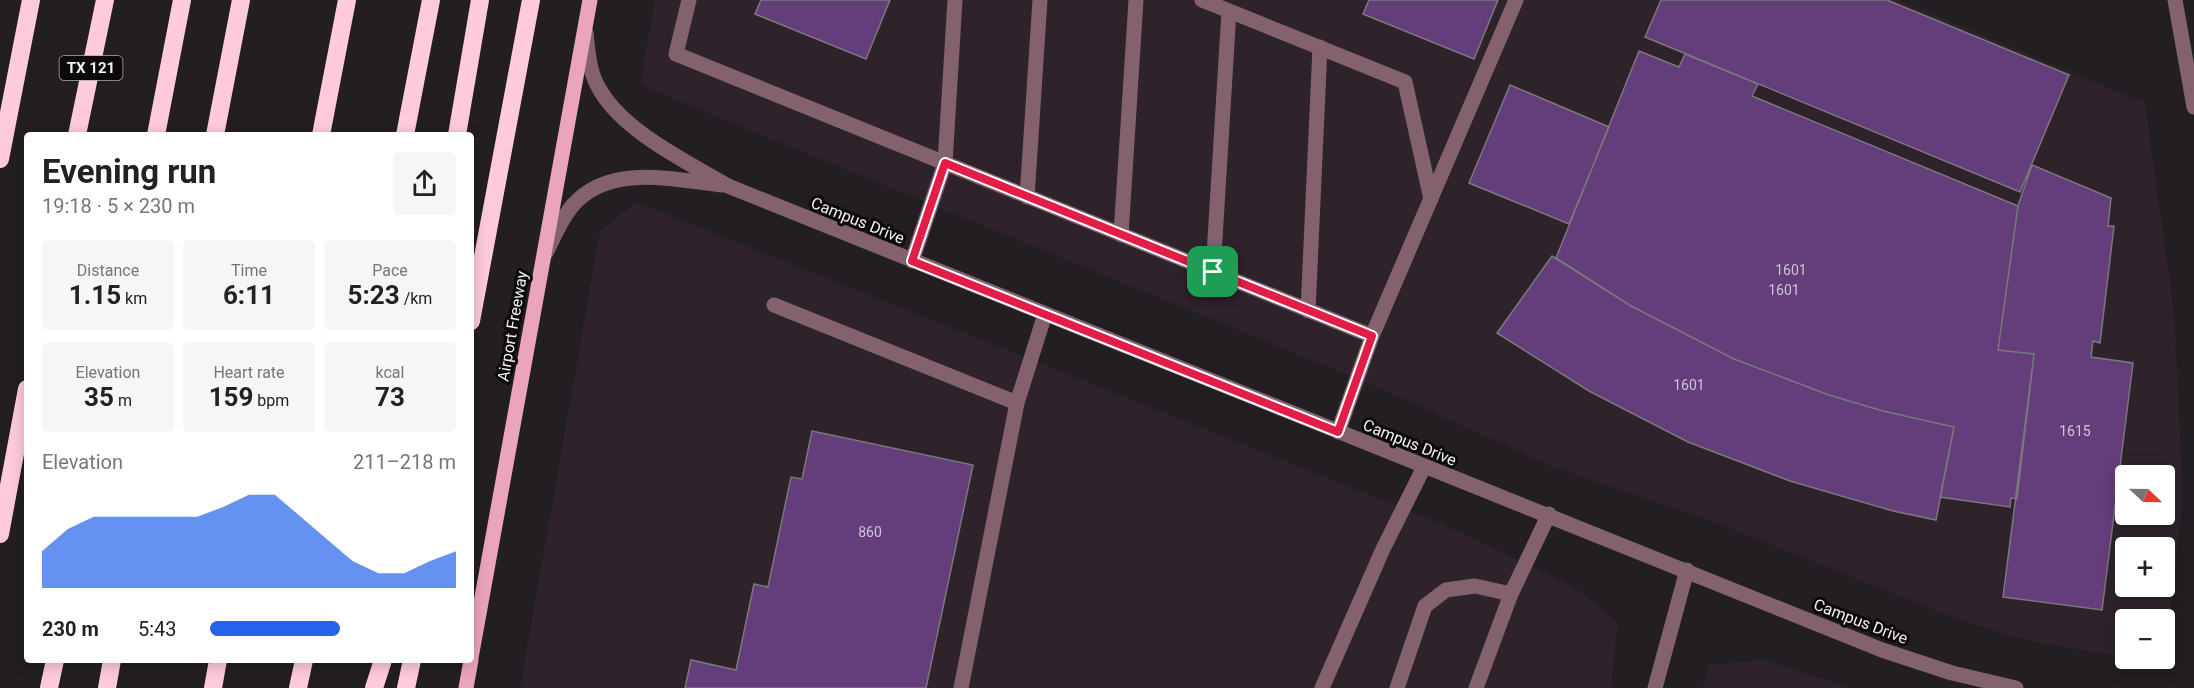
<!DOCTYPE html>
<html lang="en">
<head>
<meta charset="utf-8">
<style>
  :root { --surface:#fff; --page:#f6f6f6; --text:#222; --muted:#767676; --accent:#2563eb }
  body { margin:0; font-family:Roboto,sans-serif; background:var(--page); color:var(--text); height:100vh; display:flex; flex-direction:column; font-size:22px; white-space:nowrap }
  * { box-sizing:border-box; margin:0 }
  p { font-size:20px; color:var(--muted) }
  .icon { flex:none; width:33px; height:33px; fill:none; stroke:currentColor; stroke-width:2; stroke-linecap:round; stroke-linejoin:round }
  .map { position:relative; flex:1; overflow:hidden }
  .sheet { position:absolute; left:24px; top:132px; width:450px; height:531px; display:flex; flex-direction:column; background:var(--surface); border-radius:6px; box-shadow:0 3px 15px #0003 }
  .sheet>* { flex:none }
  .needle { width:39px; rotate:112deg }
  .fabs { position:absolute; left:2115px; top:465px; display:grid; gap:12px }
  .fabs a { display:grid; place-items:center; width:60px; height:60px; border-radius:6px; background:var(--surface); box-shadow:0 3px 15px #0003; font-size:30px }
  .pin { position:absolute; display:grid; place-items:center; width:51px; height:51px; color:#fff; margin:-26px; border-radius:12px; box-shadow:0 3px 9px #0006 }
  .round { display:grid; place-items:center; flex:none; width:63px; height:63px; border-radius:6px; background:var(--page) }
  .overview { display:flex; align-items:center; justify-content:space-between; height:102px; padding:0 18px }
  h1 { font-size:33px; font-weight:700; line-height:45px }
  .figures { display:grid; grid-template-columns:repeat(3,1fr); gap:9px; height:102px; padding:6px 18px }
  .figures div { display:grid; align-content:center; border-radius:6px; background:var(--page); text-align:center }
  .figures b { font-size:26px; font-weight:700 }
  .figures small { font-size:16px; font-weight:400 }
  .figures p { font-size:16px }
  .chart { height:168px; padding:12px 18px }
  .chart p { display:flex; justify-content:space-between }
  .chart svg { width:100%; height:108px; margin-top:6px; fill:var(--accent); opacity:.7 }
  ul { padding:0 18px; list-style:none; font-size:20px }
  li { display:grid; grid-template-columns:96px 72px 1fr; align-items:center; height:45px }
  li i { height:15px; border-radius:8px; background:var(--accent) }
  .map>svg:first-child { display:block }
  .built { fill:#2e232b; fill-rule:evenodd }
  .building { fill:#633e7a; stroke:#7b777e; stroke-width:1.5 }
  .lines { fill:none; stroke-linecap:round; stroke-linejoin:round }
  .minor { stroke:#84626d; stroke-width:15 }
  .major { stroke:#eba4bd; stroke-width:15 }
  .highway { stroke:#fecadc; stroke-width:18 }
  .route-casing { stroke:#fff; stroke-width:12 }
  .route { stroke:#e11d48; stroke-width:8 }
  .labels { text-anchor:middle; stroke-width:6; stroke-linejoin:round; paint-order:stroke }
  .number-label { font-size:14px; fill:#d0c4d5 }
  .shield { fill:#0b090b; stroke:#aeabad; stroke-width:1.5 }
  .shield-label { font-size:15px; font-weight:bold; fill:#f4f0f3 }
  .street-label { font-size:16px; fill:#f4f0f3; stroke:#0b090b }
</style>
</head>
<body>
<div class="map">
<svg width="2194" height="688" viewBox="0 0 2194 688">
  <rect width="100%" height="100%" fill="#231e22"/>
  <path class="built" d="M655 0H1899L2145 103 2174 312 2183 498 2165 659H2151L2164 658V620H2126L2125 657 2029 641 1960 620 1722 525 1549 465 1375 386 640 85ZM2126 476H2164V514H2126ZM2126 548H2164V586H2126Z
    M636 202 1442 524 1573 586 1618 623 1611 688H520L600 231Z
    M1763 660 1852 688H1702L1709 665Z"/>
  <path class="building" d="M761 0H890L866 59 755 14Z
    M1369 0H1498L1474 59 1363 14Z
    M1661 0H1887L2069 75 2020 192 1645 37Z
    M1639 51 1679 67 1685 54 1758 84 1752 96 2018 206 1998 350 2034 354 2017 499 2011 498 2010 507 1940 497 1954 427 1883 411 1829 395 1734 359 1631 306 1556 258Z
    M1510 85 1609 127 1569 224 1469 183Z
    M2032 165 2111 198 2108 226H2114L2100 343 2093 341 2091 357 2133 363 2102 610 2003 597 2034 354 1998 350 2018 206Z
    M1552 256 1631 306 1734 359 1829 395 1883 411 1954 427 1936 520 1893 511 1790 481 1688 442 1589 391 1497 333Z
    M812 431 973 465 926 688H685L691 660 736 670 754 584 768 587 791 477 802 479Z"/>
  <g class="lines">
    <path class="minor" d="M689 0 676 54 1372 336
      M1202 0 1405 82 1431 199
      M2175 0 2194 107
      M586 32C588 52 589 73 600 90 624 132 688 162 728 186L1882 650 1952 673 2016 688
      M1027 197 1040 0
      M1121 235 1136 0
      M546 253C554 237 561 219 573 205 610 163 674 180 722 185
      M912 261 945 163 955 0
      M1213 272 1229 11
      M774 305 1017 403
      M1308 311 1320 47
      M1338 432 1372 336 1516 0
      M961 688 1017 403 1045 314
      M1322 688 1383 549 1424 467
      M1397 688 1425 606 1446 590 1475 586 1511 594
      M1476 688 1511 594 1549 514
      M1655 688 1687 570"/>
    <path class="major" d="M471 658 590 0
      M466 688 471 660"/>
    <path class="highway" d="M77 135 105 0
      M156 135 182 0
      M215 135 241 0
      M321 135 347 0
      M405 135 431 0
      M457 135 480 0
      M0 159 31 0
      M471 321 531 0
      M0 534 27 389
      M49 688 55 660
      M107 688 112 660
      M213 688 218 660
      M298 688 304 660
      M374 688 383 660
      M406 688 412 660"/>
  </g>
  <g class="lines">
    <g class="route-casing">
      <path id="route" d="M945 163 1372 336 1338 432 912 261Z"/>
    </g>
    <use href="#route" class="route"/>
  </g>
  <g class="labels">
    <g class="number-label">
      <text x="1791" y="275">1601</text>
      <text x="1784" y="295">1601</text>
      <text x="1689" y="390">1601</text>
      <text x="2075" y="436">1615</text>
      <text x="870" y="537">860</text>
    </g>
    <rect class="shield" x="59.5" y="56" width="63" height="24" rx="4.5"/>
    <g class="shield-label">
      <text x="91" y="73">TX 121</text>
    </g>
    <g class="street-label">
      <text transform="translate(858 220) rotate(22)" y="6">Campus Drive</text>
      <text transform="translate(512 326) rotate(-80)" y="6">Airport Freeway</text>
      <text transform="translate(1410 442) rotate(22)" y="6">Campus Drive</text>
      <text transform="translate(1861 621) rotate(21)" y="6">Campus Drive</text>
    </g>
  </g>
</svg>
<div class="fabs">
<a><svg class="needle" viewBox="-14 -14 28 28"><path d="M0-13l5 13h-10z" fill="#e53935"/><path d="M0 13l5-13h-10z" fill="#767676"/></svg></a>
<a>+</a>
<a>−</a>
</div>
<div class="pin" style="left:1213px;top:272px;background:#1e9e55"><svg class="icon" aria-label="arrive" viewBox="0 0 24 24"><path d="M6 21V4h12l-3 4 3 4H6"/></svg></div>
<section class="sheet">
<div class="overview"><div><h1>Evening run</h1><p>19:18 · 5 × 230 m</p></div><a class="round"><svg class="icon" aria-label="share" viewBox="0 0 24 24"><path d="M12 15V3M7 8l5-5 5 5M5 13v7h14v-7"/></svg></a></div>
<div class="figures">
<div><p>Distance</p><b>1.15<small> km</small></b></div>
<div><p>Time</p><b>6:11</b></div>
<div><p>Pace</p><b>5:23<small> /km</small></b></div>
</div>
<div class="figures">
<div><p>Elevation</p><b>35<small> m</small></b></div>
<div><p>Heart rate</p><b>159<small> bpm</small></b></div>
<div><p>kcal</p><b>73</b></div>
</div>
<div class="chart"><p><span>Elevation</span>211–218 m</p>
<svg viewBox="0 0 160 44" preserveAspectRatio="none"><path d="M0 44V29L10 20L20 15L30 15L40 15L50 15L60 15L70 11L80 6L90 6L100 15L110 24L120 33L130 38L140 38L150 33L160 29V44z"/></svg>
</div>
<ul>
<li><b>230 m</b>5:43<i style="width:53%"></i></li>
</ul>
</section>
</div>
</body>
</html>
